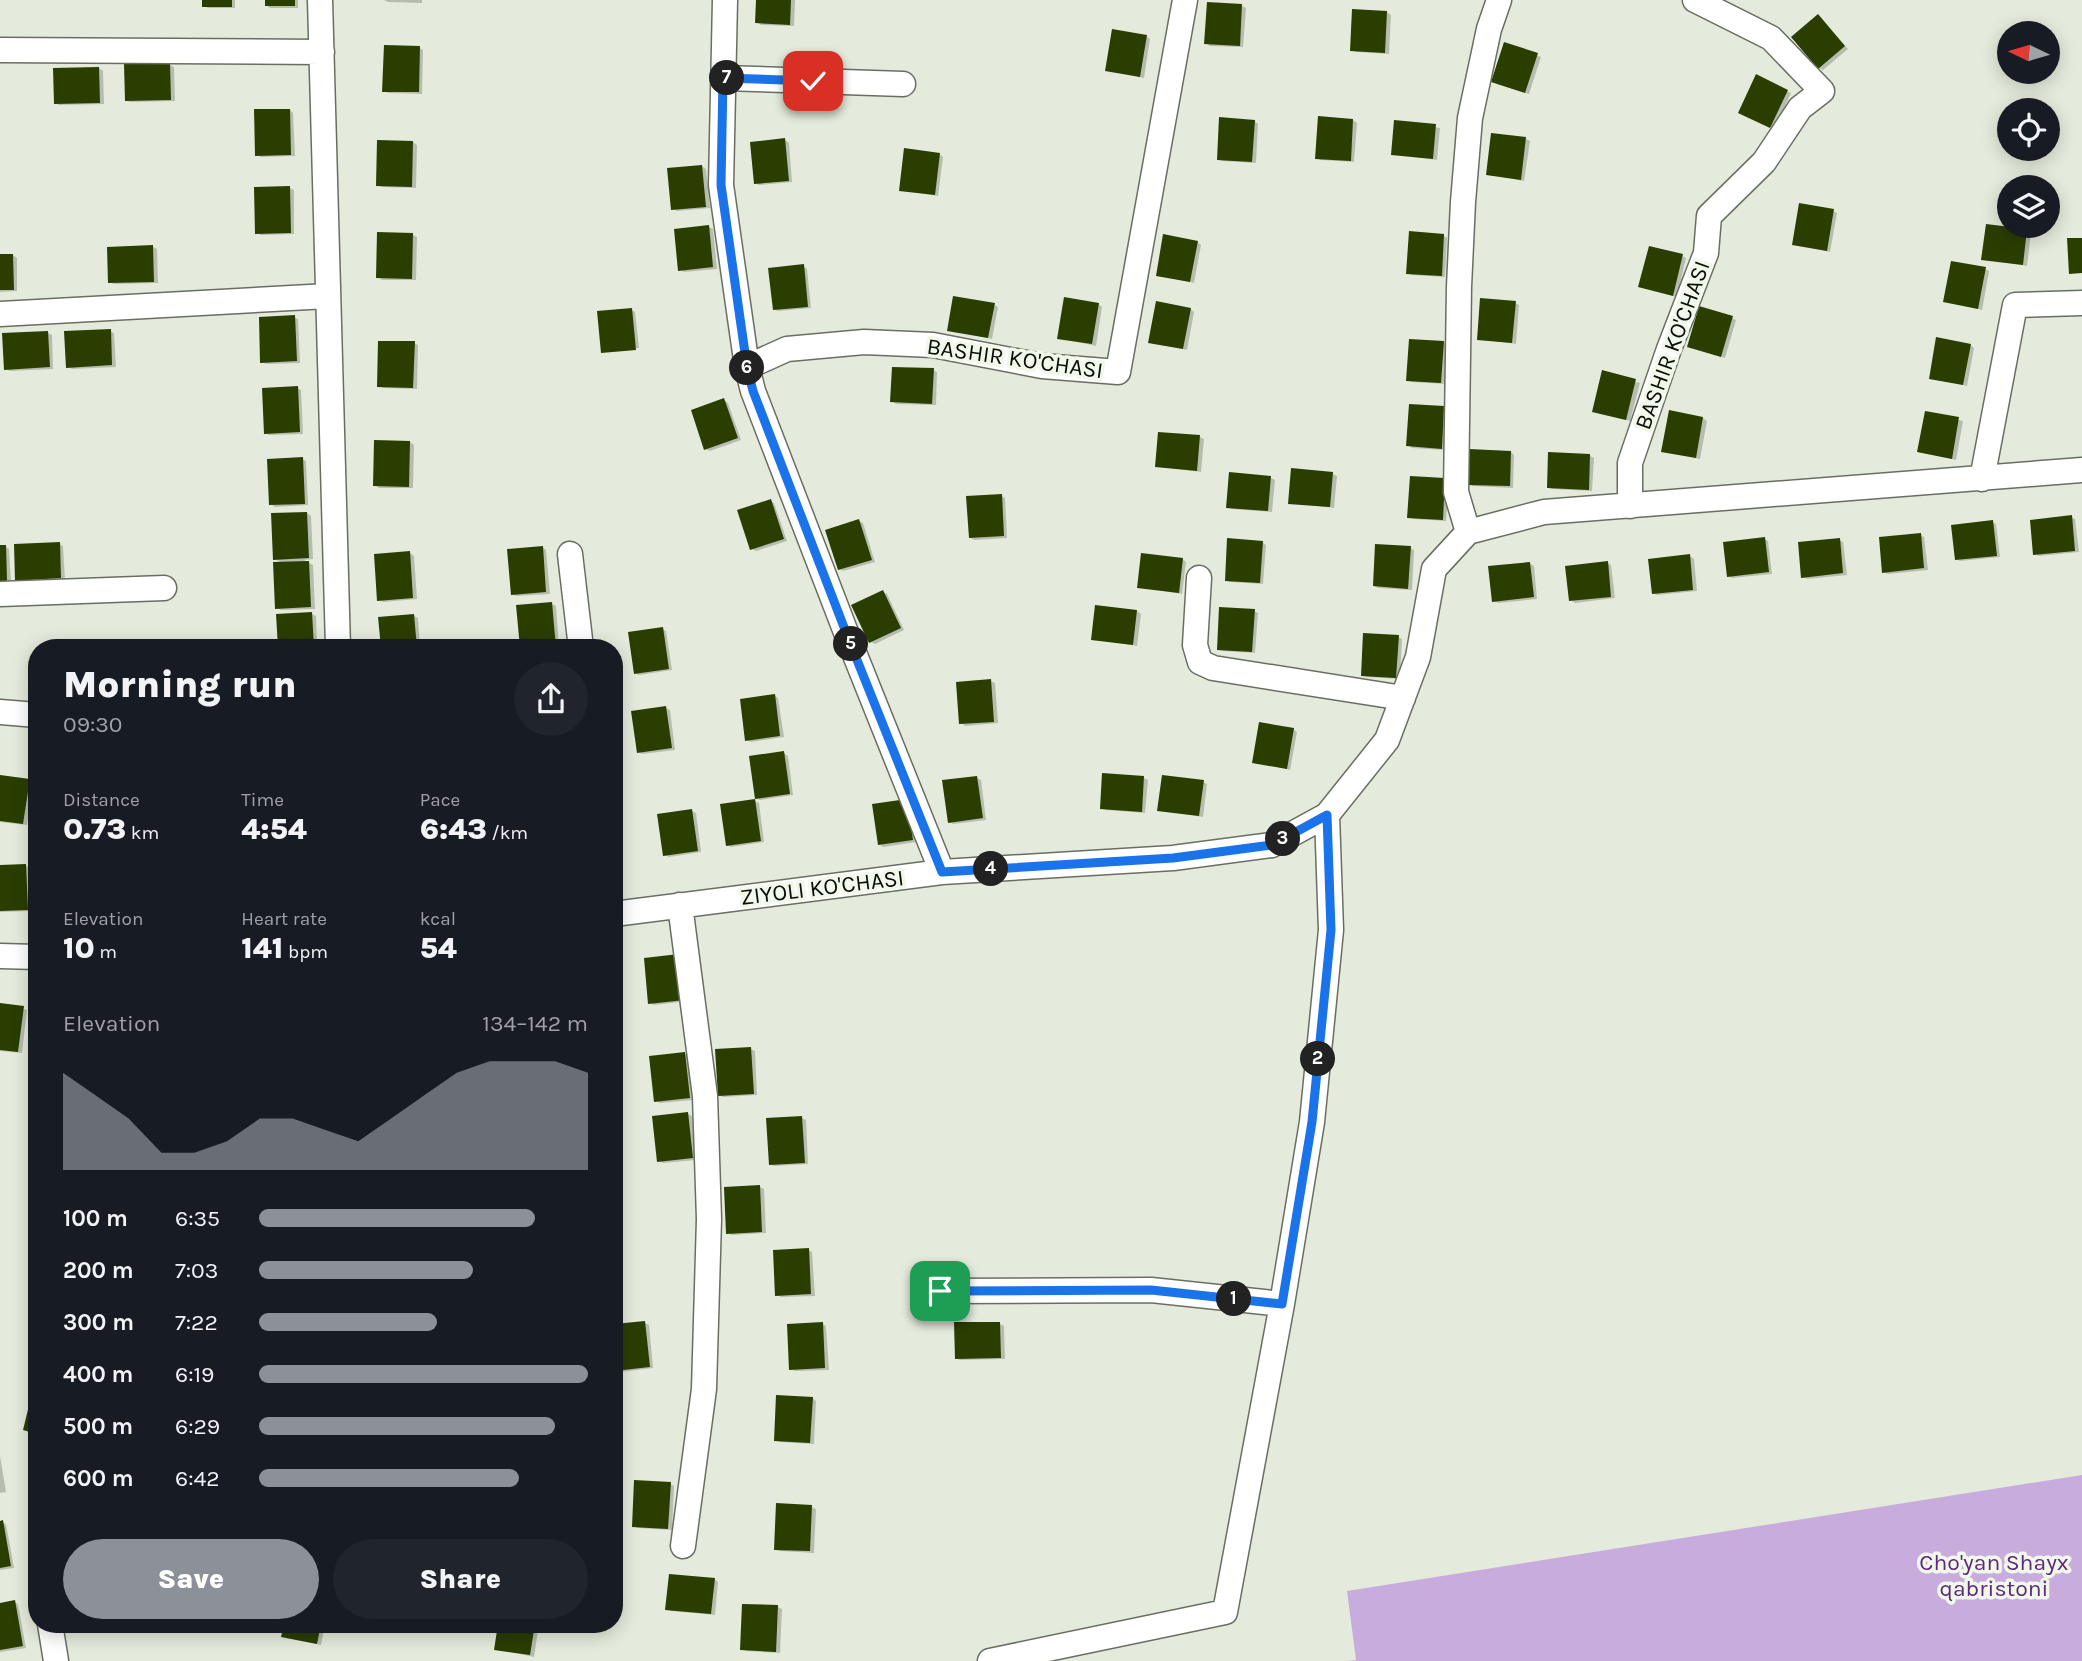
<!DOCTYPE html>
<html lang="en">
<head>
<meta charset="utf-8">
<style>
  :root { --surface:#171b24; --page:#20242c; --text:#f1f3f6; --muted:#9ea1a6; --accent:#8c9099 }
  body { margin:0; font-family:Karla,sans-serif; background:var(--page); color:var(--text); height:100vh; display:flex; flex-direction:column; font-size:26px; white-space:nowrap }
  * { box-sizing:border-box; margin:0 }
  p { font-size:23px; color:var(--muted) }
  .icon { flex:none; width:38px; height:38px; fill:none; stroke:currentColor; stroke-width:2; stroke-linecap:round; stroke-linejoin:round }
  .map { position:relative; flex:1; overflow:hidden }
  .sheet { position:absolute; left:28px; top:639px; width:595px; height:994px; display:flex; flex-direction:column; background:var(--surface); border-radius:28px; box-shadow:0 4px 18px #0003 }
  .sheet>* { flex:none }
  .needle { width:46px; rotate:275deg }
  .controls { position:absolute; left:1997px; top:21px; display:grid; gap:14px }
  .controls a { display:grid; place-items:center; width:63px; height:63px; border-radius:50%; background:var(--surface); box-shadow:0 4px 18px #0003; font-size:35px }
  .pin { position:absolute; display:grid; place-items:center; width:60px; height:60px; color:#fff; margin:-30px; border-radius:14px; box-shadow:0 4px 10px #0006 }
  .km { position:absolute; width:35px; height:35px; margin:-18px; border-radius:50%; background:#222; color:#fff; font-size:19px; line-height:35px; text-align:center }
  .round { display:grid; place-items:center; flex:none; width:74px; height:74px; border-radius:37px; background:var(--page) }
  .summary { display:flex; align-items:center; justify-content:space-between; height:119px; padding:0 35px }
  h1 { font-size:38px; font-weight:800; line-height:52px }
  .figures { display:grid; grid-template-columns:repeat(3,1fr); gap:10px; height:119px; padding:7px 35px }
  .figures div { display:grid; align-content:center }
  .figures b { font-size:30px; font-weight:800 }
  .figures small { font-size:19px; font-weight:400 }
  .figures p { font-size:19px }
  .chart { height:196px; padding:14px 35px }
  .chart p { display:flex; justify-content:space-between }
  .chart svg { width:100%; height:126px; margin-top:7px; fill:var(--accent); opacity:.7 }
  .primary-button { display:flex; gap:14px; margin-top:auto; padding:14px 35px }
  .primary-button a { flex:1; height:80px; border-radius:42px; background:var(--accent); color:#fff; font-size:28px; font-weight:800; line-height:80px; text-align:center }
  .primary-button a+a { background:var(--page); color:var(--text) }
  ul { padding:0 35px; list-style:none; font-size:23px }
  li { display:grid; grid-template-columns:112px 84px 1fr; align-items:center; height:52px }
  li i { height:18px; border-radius:9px; background:var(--accent) }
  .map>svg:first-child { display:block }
  .green { fill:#c7acdd }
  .shadow { fill:#0003 }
  .building { fill:#2a3e00 }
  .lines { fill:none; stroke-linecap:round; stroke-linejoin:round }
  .minor-casing { stroke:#696e62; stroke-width:27 }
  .minor { stroke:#fff; stroke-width:24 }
  .route-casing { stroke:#fff; stroke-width:14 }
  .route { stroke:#1a73e8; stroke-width:9 }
  .labels { text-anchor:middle; stroke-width:7; stroke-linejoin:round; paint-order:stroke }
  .street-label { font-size:23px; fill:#0a0c08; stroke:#f1f8e9 }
  .park-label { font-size:23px; fill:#5c297c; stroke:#f1f8e9 }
</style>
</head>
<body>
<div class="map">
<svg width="2082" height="1661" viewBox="0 0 2082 1661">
  <rect width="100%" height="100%" fill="#e4ebdc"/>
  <path class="green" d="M2082 1475V1661H1347L1356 1660 1347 1591Z"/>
  <path class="shadow" d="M204 0H235V8H208L204 6Z
    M266 0H298V8H270L266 5Z
    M384 0H422V3L388 2Z
    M758 0H795L794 26 761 25 757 22Z
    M1242 6 1246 8 1243 47 1210 46 1206 43Z
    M1354 11 1387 12 1391 15 1389 54 1356 52 1352 50Z
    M1818 16 1848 49 1823 70 1819 68Z
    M1146 36 1150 39 1144 78 1107 70Z
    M1506 44 1541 57 1529 94 1497 84Z
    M419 48 423 50 422 94 388 93 384 91Z
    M170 65 174 67 175 101 130 102 126 100Z
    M99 68 103 71 104 104 59 105 55 103Z
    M1757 77 1791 93 1775 129 1740 112Z
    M290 110 293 113 295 156 261 157 257 155Z
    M1353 120 1357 123 1354 162 1321 160 1317 158Z
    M1254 121 1258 124 1256 163 1222 161 1219 159Z
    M1396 122 1440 128 1437 160 1393 154Z
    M1526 139 1530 141 1524 181 1487 174Z
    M785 140 789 143 792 182 759 185 755 183Z
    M413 142 417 145 416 188 382 187 378 185Z
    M939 154 943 157 938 196 901 190Z
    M702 166 706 169 710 208 677 211 673 209Z
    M290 188 294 190V234L261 235 257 233Z
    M1833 211 1837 213 1830 252 1794 244Z
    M1987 226 2031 233 2027 266 1983 259Z
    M709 227 713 229 717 269 684 272 680 270Z
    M413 235 417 237 416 280H382L378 277Z
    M1443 235 1447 238 1445 277 1412 275 1408 273Z
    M1197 242 1201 245 1194 283 1158 275Z
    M153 247 157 249 158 283 114 284 110 282Z
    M13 255 17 258V291L0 292V256Z
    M1682 256 1686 258 1677 297 1640 286Z
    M803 266 807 269 811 308 778 311 774 309Z
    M1985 269 1989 271 1982 310 1945 301Z
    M1515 303 1519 305 1516 344 1479 339Z
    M1098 304 1102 307 1096 346 1059 338Z
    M994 305 998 307 992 339 949 330Z
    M1190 309 1194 312 1187 350 1150 342Z
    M631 310 635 312 639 348 602 352Z
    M294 317 298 319 300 363 266 364 262 362Z
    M1732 318 1736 320 1725 358 1693 348Z
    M110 331 114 333 116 367 72 369 68 367Z
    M48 333 52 335 53 369 10 371 6 369Z
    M1444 342 1448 345 1445 384 1412 382 1408 380Z
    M414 343 418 345 417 389 383 388 379 386Z
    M1970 345 1974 348 1967 386 1930 378Z
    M933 370 937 372 936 405 896 404 892 401Z
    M1603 373 1640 383 1630 421 1598 413Z
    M297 388 301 390 303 434 269 435 265 433Z
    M724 400 728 403 741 440 710 451 706 449Z
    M1444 408 1448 410 1445 450 1412 448 1408 445Z
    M1926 413 1963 421 1956 460 1919 452Z
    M1703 418 1707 421 1700 459 1663 451Z
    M1200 437 1204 439 1201 472 1157 466Z
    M410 442 414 445 413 488H379L375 485Z
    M1511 452 1514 455 1513 488 1473 486 1469 484Z
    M1590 456 1594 458 1592 491 1552 489 1548 487Z
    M302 459 306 461 308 505 275 507 271 504Z
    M1333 474 1337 476 1334 508 1290 503Z
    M1271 478 1275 480 1272 512 1232 509 1228 507Z
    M1449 482 1446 521 1413 519 1409 517Z
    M1001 496 1005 498 1007 538 974 540 970 537Z
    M770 501 774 503 787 541 756 551 752 549Z
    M307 513 311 516 313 559 304 560 313 565 315 609 281 610 277 608 284 564 275 559Z
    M2071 517 2075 519 2079 552 2039 556 2035 554Z
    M859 521 863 523 875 562 843 571 839 569Z
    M1992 522 1996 524 2000 557 1960 561 1956 559Z
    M1920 535 1924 537 1928 570 1888 574 1884 572Z
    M1764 539 1768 541 1772 574 1732 578 1728 576Z
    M1839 540 1843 542 1847 575 1807 579 1803 577Z
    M1262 542 1266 545 1263 584 1230 582 1226 580Z
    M59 544 63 546 65 580 21 582 17 580Z
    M5 546 9 549 11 582 0 583V547Z
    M543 548 546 550 550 594 516 596 512 594Z
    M1410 548 1414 550 1412 590 1378 588 1374 586Z
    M410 553 414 556 417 599 383 602 379 600Z
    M1690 556 1694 559 1697 591 1657 595 1653 593Z
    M1182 559 1186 562 1182 594 1139 587Z
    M1607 563 1611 565 1615 598 1575 603 1571 600Z
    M1530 564 1534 566 1537 599 1498 603 1494 601Z
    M883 592 887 594 904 630 875 644 871 642Z
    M552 604 556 606 559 648H521Z
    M1137 611 1141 614 1137 646 1093 639Z
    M1254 611 1258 613 1255 653 1222 651 1218 649Z
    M312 614 316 616 317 648H279Z
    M414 616 418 618 420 648H382Z
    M662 629 666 631 672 670 639 675 635 673Z
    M1398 637 1402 639 1400 679 1367 677 1363 675Z
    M991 681 995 683 998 723 965 726 961 723Z
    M774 695 778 698 784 737 751 742 747 740Z
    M666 708 670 710 675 750 642 754 639 752Z
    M1293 729 1297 732 1290 770 1254 762Z
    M784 753 788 756 793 795 760 800 756 798Z
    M0 776 33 782 27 825 0 822Z
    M977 778 981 780 986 820 953 824 949 821Z
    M1144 778 1148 780 1145 813 1106 810 1102 808Z
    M1203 782 1207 784 1203 817 1159 810Z
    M755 801 759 803 764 842 731 847 727 845Z
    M910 803 916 842 883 847 879 844Z
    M692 811 696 813 701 852 669 857 665 855Z
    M0 866H26L30 868 31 911 0 912Z
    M646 959 688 1001 654 1005 650 1003Z
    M0 1005 27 1010 22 1053 0 1051Z
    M751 1049 755 1051 757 1095 723 1097 719 1095Z
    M685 1054 689 1056 693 1100 660 1103 656 1101Z
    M688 1114 692 1116 696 1160 663 1163 659 1161Z
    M802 1118 806 1120 808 1164 774 1166 770 1164Z
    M760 1187 764 1189 766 1233 732 1235 728 1233Z
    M808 1250 812 1252 815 1296 781 1297 777 1295Z
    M645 1323 649 1325 653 1368 620 1372 616 1370Z
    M822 1324 826 1326 829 1370 795 1371 791 1369Z
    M1000 1324 1004 1326 1005 1359 960 1360 956 1358Z
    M812 1398 816 1401 814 1444 780 1442 776 1440Z
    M0 1456 6 1492 0 1493Z
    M670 1484 674 1486 672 1530 638 1528 634 1526Z
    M812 1507 816 1509 814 1553 780 1551 776 1549Z
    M0 1522 6 1524 14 1568 0 1570Z
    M714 1579 718 1582 715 1615 671 1611 667 1609Z
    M14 1602 18 1604 26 1648 0 1652V1605Z
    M778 1607 782 1609 780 1653 746 1651 742 1649Z
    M78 1624H116V1627H82Z
    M160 1624H198V1632H164L160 1630Z
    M286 1624H325L321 1645 287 1638Z
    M500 1624H539L534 1657 496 1649Z"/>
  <path class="building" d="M202 0H232V7H202Z
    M265 0H295V6H265Z
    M756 0H791L790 25 755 23Z
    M1207 2 1242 4 1240 46 1204 44Z
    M1352 9 1387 11 1385 53 1350 51Z
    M1818 14 1845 46 1818 69 1791 37Z
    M1112 29 1147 35 1140 77 1105 71Z
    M1504 42 1538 53 1525 93 1491 82Z
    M384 45 420 46 419 92H382Z
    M170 63 171 100 125 101 124 64Z
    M99 67 100 103 54 104 53 68Z
    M1756 74 1788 90 1770 128 1738 113Z
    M254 109H290L291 155 255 156Z
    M1318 116 1353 119 1351 161 1315 159Z
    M1219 117 1255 120 1252 162 1217 160Z
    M1394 120 1436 124 1433 159 1391 155Z
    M1491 133 1526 137 1521 180 1486 175Z
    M785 138 789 181 754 184 750 142Z
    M377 140 413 141 412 187 376 186Z
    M904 148 940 153 935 195 899 191Z
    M702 165 706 207 671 210 667 168Z
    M290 186 291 233 255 234 254 187Z
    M1799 203 1834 209 1827 251 1792 245Z
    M1986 224 2027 229 2023 265 1981 260Z
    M709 225 713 267 678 271 674 229Z
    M1409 231 1444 234 1442 276 1406 274Z
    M377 232 413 233 412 279 376 278Z
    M1163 234 1198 241 1190 282 1156 276Z
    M2067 238H2082V273L2069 274Z
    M153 245 154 282 108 283 107 247Z
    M1649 246 1683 254 1673 296 1638 287Z
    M0 254H13L14 290H0Z
    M1951 261 1986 267 1978 309 1943 302Z
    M804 264 808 307 773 310 768 268Z
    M953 296 995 303 988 338 947 331Z
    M1064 297 1099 303 1092 344 1057 339Z
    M1480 298 1516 301 1512 343 1477 340Z
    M1156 301 1191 308 1183 349 1148 343Z
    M1699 306 1733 316 1721 357 1687 347Z
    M632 308 636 350 601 353 597 311Z
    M295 315 297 361 260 363 259 317Z
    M111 329 112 365 66 368 64 331Z
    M48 331 50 367 4 370 2 333Z
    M1936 337 1971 344 1963 385 1929 379Z
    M1409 339 1444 341 1441 383 1406 381Z
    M378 341H415L413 388 377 387Z
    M892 367 934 368 932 404 890 402Z
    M1602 370 1636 379 1626 420 1592 412Z
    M298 386 300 432 264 434 262 388Z
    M724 398 738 438 704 450 691 410Z
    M1409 404 1444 406 1442 449 1406 446Z
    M1669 410 1703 417 1696 458 1661 452Z
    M1925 411 1959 417 1952 459 1917 452Z
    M1158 432 1200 435 1197 471 1155 467Z
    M374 440 410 441 409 487 373 486Z
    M1469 449 1511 451 1510 486 1467 485Z
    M1548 452 1590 454 1589 490 1547 488Z
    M303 457 305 504 269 505 267 459Z
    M1291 468 1333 472 1330 507 1288 504Z
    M1229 472 1271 476 1268 511 1226 508Z
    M1410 476 1445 478 1443 520 1407 518Z
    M1002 494 1004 536 969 538 966 496Z
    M771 499 784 539 750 550 737 510Z
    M307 512 309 558 273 560 271 513Z
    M2072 515 2075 551 2033 555 2030 520Z
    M859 519 872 560 838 570 825 530Z
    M1993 520 1997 556 1955 560 1951 525Z
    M1921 533 1924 568 1882 573 1879 537Z
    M1765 537 1769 572 1727 577 1723 542Z
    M1227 538 1263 541 1260 583 1225 581Z
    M1840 538 1843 573 1801 578 1798 542Z
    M60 542 61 578 15 581 14 544Z
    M1375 544 1411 546 1408 589 1373 586Z
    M0 545H6L7 581H0Z
    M543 546 546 592 511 595 507 549Z
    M410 551 413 598 377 601 374 554Z
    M1141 553 1183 558 1179 593 1137 588Z
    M1690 554 1693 590 1652 594 1648 559Z
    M309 561 311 607 275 609 273 562Z
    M1608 561 1611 597 1569 601 1565 566Z
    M1530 562 1534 597 1492 602 1488 566Z
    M883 590 901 628 869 643 851 605Z
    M552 602 556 648H520L516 605Z
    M1095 605 1137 610 1133 645 1091 640Z
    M1219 607 1255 609 1252 652 1217 650Z
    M312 612 314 648H278L276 614Z
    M414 614 417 648H381L378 617Z
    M663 627 669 669 634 674 628 632Z
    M1363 633 1399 635 1396 678 1361 676Z
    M991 679 994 722 959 724 956 682Z
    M775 694 780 736 745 741 740 699Z
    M666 706 672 748 637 753 631 711Z
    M1259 722 1294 728 1287 769 1252 763Z
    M784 751 790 794 755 799 749 756Z
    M1102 773 1144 776 1142 812 1100 809Z
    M0 775 30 779 23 824 0 821Z
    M1162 775 1204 780 1199 816 1157 811Z
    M977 776 983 818 948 823 942 780Z
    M755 799 761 841 726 846 720 804Z
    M907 799 913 840 878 845 872 804Z
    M692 809 698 851 663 856 657 814Z
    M26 864 28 910 0 911V865Z
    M679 954 685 1000 648 1004 644 958Z
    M0 1003 24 1006 18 1052 0 1050Z
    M751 1047 754 1094 718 1096 715 1049Z
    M685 1052 690 1098 654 1102 649 1056Z
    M688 1112 693 1158 657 1162 652 1116Z
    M802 1116 805 1163 769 1165 766 1118Z
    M760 1185 762 1232 726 1234 724 1187Z
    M809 1248 811 1294 775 1296 773 1250Z
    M645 1321 650 1367 614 1371V1324Z
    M823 1322 825 1368 789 1370 787 1324Z
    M954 1322H1000L1001 1358 955 1359Z
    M34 1385 37 1386V1434L23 1430Z
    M776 1395 813 1397 810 1443 774 1441Z
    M634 1480 671 1482 668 1529 632 1527Z
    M776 1503 812 1505 810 1551 774 1550Z
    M3 1520 11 1566 0 1568V1521Z
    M669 1574 715 1578 711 1614 665 1610Z
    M15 1600 23 1646 0 1650V1603Z
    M742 1604 778 1605 776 1652 740 1650Z
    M158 1624H194V1630L158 1631Z
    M284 1624H321L317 1644 281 1637Z
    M498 1624H535L530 1655 494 1650Z"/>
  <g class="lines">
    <g class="minor-casing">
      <path id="minor" d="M320 0 338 648
        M725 0 721 185 747 367 753 391 847 635 942 872
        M0 50 322 52
        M723 78 903 84
        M0 314 328 296
        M747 367 787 349 864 342 933 345 1042 366 1118 372 1185 0
        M1982 479 2015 305 2082 303
        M1630 506V463L1669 349 1706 253 1709 216 1764 162 1800 108 1822 91 1771 38 1695 0
        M1468 532 1544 512 2082 470
        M1468 532 1456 492 1459 287 1463 202 1470 118 1489 29 1499 0
        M570 554 581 648
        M1199 578 1195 645 1200 662 1213 668 1403 698
        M0 594 164 588
        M0 712 37 715
        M680 905 705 1096 709 1219 704 1389 683 1546
        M614 914 942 872 1173 858 1272 845 1327 815 1387 740 1418 657 1434 569 1468 532
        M0 956 37 957
        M940 1291 1151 1290 1282 1304
        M50 1624 56 1661
        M990 1661 1225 1612 1282 1304 1312 1122 1331 930 1327 815"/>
    </g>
    <use href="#minor" class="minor"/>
  </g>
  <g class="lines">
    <g class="route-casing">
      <path id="route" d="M813 81 723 78 721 185 747 367 753 391 847 635 942 872 1173 858 1272 845 1327 815 1331 930 1312 1122 1282 1304 1151 1290 940 1291"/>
    </g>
    <use href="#route" class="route"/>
  </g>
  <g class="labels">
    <g class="street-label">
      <text transform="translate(1672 345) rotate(-70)" y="8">BASHIR KO'CHASI</text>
      <text transform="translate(1015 358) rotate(8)" y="8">BASHIR KO'CHASI</text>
      <text transform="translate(822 887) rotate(-7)" y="8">ZIYOLI KO'CHASI</text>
    </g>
    <g class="park-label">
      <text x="1994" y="1570">Cho'yan Shayx<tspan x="1994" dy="26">qabristoni</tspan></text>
    </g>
  </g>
</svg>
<div class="controls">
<a><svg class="needle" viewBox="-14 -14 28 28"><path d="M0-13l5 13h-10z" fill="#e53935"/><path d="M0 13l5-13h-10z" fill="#9ea1a6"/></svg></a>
<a><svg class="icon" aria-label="locate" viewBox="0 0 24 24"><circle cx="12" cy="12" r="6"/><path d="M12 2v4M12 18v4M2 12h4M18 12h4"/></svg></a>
<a><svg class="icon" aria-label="layers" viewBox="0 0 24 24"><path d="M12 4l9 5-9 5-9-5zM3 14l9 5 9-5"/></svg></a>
</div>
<div class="pin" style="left:940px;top:1291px;background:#1e9e55"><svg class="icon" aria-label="arrive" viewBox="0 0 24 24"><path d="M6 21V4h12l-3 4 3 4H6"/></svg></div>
<div class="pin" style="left:813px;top:81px;background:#d93025"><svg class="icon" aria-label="check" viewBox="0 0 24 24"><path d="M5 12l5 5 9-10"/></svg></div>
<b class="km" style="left:1234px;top:1299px">1</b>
<b class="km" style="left:1318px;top:1059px">2</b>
<b class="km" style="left:1283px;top:839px">3</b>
<b class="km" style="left:991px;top:869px">4</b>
<b class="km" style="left:851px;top:644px">5</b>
<b class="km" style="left:747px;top:368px">6</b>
<b class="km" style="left:727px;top:78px">7</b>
<section class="sheet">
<div class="summary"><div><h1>Morning run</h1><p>09:30</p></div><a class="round"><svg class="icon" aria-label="share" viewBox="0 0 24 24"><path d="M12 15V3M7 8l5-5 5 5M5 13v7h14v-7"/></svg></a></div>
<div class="figures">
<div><p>Distance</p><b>0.73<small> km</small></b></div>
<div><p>Time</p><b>4:54</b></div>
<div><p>Pace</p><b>6:43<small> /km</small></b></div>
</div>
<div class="figures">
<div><p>Elevation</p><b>10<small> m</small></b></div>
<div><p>Heart rate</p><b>141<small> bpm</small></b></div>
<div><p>kcal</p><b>54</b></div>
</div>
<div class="chart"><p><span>Elevation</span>134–142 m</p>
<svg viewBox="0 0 160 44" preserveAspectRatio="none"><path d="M0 44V10L10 18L20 26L30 38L40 38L50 34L60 26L70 26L80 30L90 34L100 26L110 18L120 10L130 6L140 6L150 6L160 10V44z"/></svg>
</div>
<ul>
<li><b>100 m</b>6:35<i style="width:84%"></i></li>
<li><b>200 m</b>7:03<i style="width:65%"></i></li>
<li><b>300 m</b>7:22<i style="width:54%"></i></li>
<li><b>400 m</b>6:19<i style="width:100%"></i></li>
<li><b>500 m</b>6:29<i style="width:90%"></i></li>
<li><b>600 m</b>6:42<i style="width:79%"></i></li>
</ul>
<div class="primary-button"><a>Save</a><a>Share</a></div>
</section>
</div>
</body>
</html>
